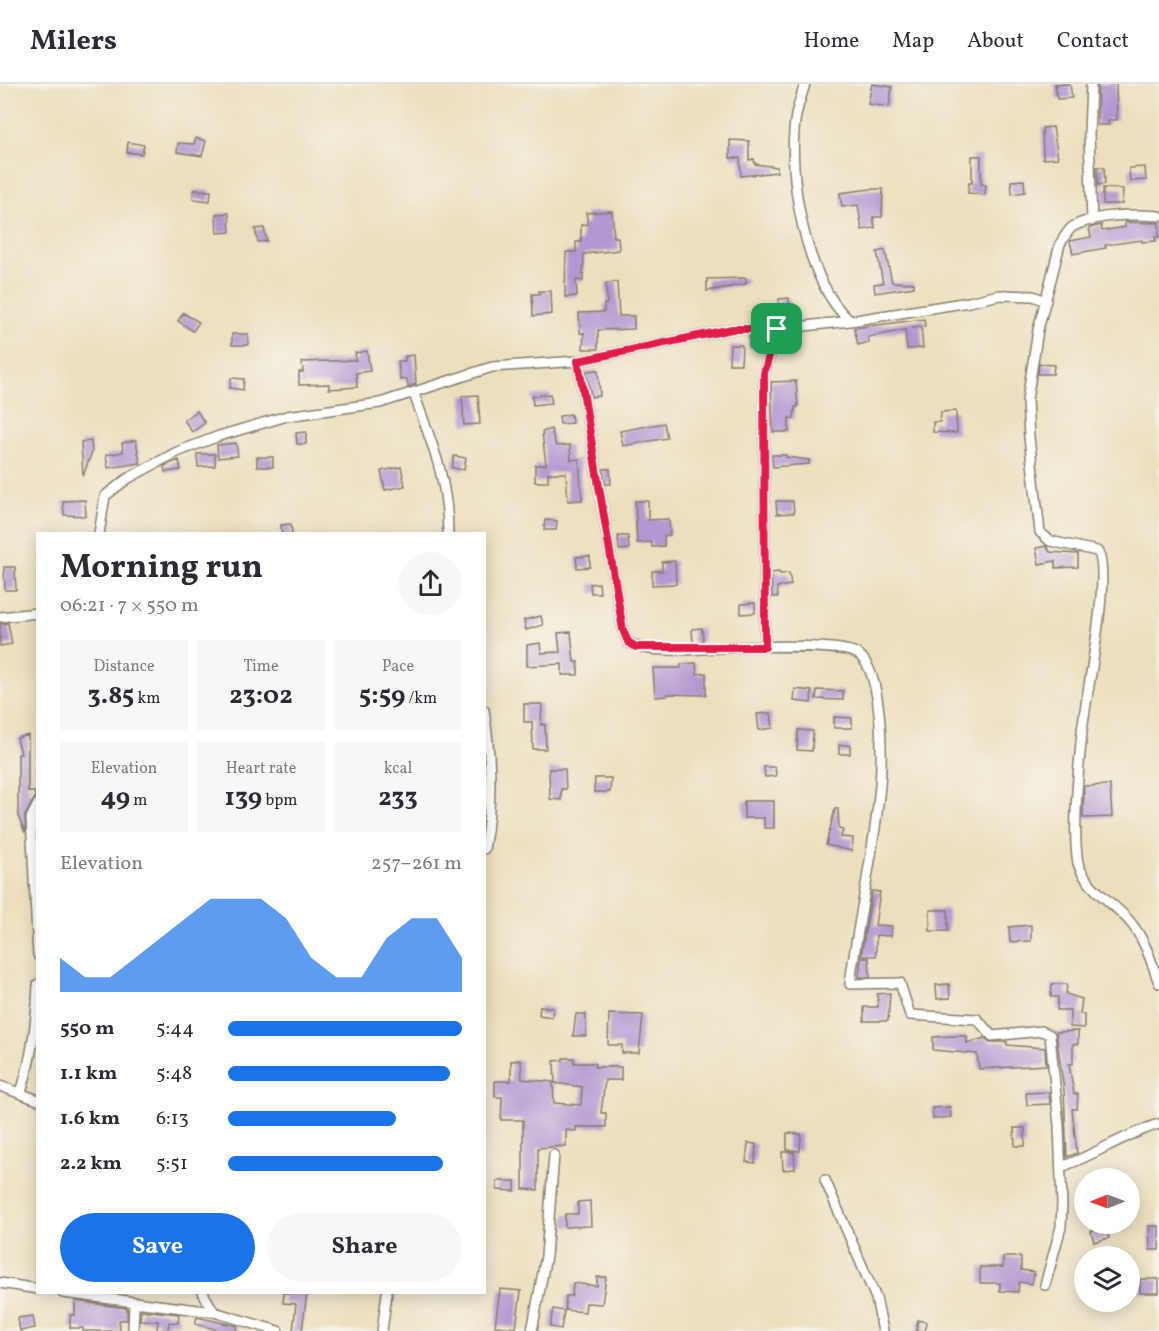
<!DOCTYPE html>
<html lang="en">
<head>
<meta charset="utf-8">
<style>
  :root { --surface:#fff; --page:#f7f7f7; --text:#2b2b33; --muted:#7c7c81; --line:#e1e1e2; --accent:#1a73e8 }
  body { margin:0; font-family:Vollkorn,serif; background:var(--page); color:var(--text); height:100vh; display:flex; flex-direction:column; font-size:22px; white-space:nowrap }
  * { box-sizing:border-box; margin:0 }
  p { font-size:20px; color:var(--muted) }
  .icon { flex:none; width:33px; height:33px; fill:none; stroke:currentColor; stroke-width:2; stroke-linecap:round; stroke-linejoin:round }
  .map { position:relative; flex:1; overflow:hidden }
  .panel { position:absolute; left:36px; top:448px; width:450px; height:762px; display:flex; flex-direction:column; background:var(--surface); border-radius:0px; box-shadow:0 3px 15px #0003 }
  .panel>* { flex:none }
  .needle { width:39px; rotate:269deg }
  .tools { position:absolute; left:1074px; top:1084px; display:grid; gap:12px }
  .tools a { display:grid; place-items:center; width:66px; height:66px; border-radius:50%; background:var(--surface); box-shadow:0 3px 15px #0003; font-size:30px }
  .pin { position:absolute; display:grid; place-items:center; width:51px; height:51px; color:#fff; margin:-26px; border-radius:12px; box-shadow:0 3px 9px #0006 }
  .round { display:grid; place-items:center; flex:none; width:63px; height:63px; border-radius:32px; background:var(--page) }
  .headline { display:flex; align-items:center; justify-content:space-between; height:102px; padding:0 24px }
  h1 { font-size:33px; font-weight:700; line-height:45px }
  .stats { display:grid; grid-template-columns:repeat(3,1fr); gap:9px; height:102px; padding:6px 24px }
  .stats div { display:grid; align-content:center; border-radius:0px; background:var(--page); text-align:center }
  .stats b { font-size:26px; font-weight:700 }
  .stats small { font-size:16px; font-weight:400 }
  .stats p { font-size:16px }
  .chart { height:168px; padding:12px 24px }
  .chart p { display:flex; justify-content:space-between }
  .chart svg { width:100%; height:108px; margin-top:6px; fill:var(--accent); opacity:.7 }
  .action { display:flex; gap:12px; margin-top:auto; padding:12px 24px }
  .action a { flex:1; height:69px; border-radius:36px; background:var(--accent); color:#fff; font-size:24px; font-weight:700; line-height:69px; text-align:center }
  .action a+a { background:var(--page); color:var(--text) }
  ul { padding:0 24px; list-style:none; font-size:20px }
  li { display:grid; grid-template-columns:96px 72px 1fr; align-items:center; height:45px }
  li i { height:15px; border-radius:8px; background:var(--accent) }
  header { display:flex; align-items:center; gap:36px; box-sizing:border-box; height:84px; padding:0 30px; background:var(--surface); border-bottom:2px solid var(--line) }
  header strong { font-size:28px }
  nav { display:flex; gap:33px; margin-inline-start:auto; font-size:21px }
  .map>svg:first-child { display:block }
  .building { fill:#b297d2 }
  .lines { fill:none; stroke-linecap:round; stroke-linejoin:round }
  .minor-casing { stroke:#847e6d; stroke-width:12 }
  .minor { stroke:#fff; stroke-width:9 }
  .route-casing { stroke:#fff; stroke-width:12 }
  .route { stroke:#e11d48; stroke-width:8 }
</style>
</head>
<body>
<header>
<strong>Milers</strong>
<nav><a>Home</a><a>Map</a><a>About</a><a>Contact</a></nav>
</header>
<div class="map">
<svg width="1159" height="1247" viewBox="0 0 1159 1247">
  <rect width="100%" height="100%" fill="#f7f3e8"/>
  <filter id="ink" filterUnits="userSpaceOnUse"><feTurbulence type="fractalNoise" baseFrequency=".0167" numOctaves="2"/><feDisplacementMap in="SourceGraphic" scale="12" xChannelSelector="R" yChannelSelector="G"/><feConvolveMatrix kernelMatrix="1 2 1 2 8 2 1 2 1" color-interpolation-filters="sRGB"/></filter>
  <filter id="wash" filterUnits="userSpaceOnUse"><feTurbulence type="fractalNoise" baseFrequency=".008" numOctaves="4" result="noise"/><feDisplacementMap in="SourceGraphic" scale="24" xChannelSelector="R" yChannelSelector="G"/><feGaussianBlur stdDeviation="1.35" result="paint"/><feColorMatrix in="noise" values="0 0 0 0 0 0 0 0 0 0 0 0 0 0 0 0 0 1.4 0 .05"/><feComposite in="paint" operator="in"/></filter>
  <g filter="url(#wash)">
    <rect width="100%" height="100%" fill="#ecdfbe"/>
    <g id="blocks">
      <path class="building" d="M872 0 892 3 889 23 868 20Z
        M1055 0H1070L1072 14 1057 15Z
        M1098 0H1116L1117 36H1108L1109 41H1097Z
        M1053 43 1058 74 1043 75 1042 44Z
        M196 54 206 57 202 72 177 68 178 59 194 60Z
        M730 56 749 57V76L754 75 755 80 777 83V88L741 92 740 74H730Z
        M128 58 144 61 142 70 127 68Z
        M972 72H981V100L986 101 985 111 968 109 969 99H972Z
        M1097 83H1104L1105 100 1098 101Z
        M1145 83 1146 96 1130 97 1129 84Z
        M1024 96 1025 108 1012 110 1011 97Z
        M1103 104 1123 105 1122 120H1103Z
        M871 105H883L882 133H873L875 144 862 146 858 121 842 123 840 109Z
        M194 106 211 107 210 117 193 115Z
        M612 127 614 153H618L619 166 584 170 583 197 576 196 577 212 565 213 566 168H576V158H581V141L588 140 586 129Z
        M229 129 230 148 217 149 216 130Z
        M1125 138 1159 139V153H1155L1156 157 1142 158V156L1105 161 1106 164 1073 170 1070 157 1091 153 1089 144 1101 141 1102 147 1125 143Z
        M264 144 267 157 258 158 255 145Z
        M885 166 892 198 914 199V203L875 209 874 200 883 199 877 168Z
        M746 194V200L707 207V195Z
        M617 198 619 232H634V245L598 246V265H583L584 249H580L579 229 604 228V220H607L606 199Z
        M539 207H551L552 230 533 232 532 210H540Z
        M789 214 790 227 780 228 779 215Z
        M183 229 199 238 193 247 178 237Z
        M924 235 925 242 912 244 921 243 923 264 907 265 905 246 868 253 869 258 858 261 854 244Z
        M232 250H248V261H232Z
        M749 252H762L763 263 749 264Z
        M730 261H742L741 280H729Z
        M367 267 370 287 356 289 357 303 329 305V300L299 301V288H303L302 278 356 276 355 269Z
        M414 271 416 300 408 303 407 295 400 296 398 277H405V272Z
        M1039 280 1054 281 1053 290H1038Z
        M598 286 600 312 591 313 586 287Z
        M231 294 244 295 243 306 230 304Z
        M796 297 798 323H795L794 335 789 334V348H773L771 298Z
        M550 310 552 319 533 321 532 312Z
        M478 311 480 340 464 341 462 312Z
        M197 327 205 339 192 348 184 336Z
        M956 327 957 349 933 348V338H940L941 328Z
        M571 330 572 339 560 340 559 332Z
        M664 339 667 354 623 362 620 347Z
        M551 345 556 362 570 361 571 376 579 375 582 416 568 417 566 389H548V398H535V381H546L542 348Z
        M306 348V360H297L296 349Z
        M136 356 140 379 108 384 106 371 123 368 122 359Z
        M91 357 92 368 83 392 81 358Z
        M236 359 238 372 218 374 217 361Z
        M197 370H215V382L198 383Z
        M772 371H786V373L809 376V380L773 383Z
        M454 372 466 374 464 386 452 384Z
        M257 373H273V383H257Z
        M179 376 181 386 165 388 164 382Z
        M401 383 405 402 385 406 381 387Z
        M603 385H610L611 400H605Z
        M85 416 86 432 64 431 63 417Z
        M635 417H648V436L669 435 670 451 664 452V462L652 463 651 458 637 459Z
        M776 417H793L794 429 777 430Z
        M545 436 557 437 556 446H544Z
        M291 440 292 450H282L281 441Z
        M618 452H628L629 465 619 466Z
        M1046 462 1050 468 1078 470V483L1055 484V477L1039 480 1036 464Z
        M590 472V483L577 484 576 473Z
        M675 477 676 500 652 501V487H662V478Z
        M4 483H15L16 506H5Z
        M779 488 780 490 789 489 791 501 777 503 778 513H772L771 489Z
        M599 499 600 509H591L590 500Z
        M755 519V529L741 530V520Z
        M541 532 543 541 526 546 524 536Z
        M8 539 12 560 0 562V540Z
        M702 544 703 558 693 559 692 545Z
        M571 548 574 578H578V591H562V580L527 582V561L540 559 541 569 560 568 558 549Z
        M696 579 697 590 706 589V611L667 610V612L655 613 653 584H681V580Z
        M795 605 812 607 811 619 794 617Z
        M817 606 843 607V616L816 615Z
        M524 620H542L541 641 545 640 546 665H533L532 638H524Z
        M771 629 773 644 759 646 757 630Z
        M834 633 852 634V644H834Z
        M798 646 813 647 812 667 797 666Z
        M28 651V708H35V714L25 732V749L18 732V670H21L17 654Z
        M839 661H850V670H839Z
        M764 683H775L776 692 765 693Z
        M549 685H565L566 705H561V716L550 715Z
        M595 694H611L610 708H594Z
        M1110 701 1112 733 1083 734 1084 702Z
        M744 717H774V744H764V734H744Z
        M835 725H838L839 745 843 746 841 753 853 754 852 767 826 761Z
        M872 807 880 808 875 841 892 842 891 852 876 851V872H861Z
        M930 826H948V847H930Z
        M1031 841V857L1010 858 1009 843Z
        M861 874H869L870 893H859Z
        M949 900 950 914 937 915 936 901Z
        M1052 900H1067L1066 910 1082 915 1080 930H1084V944L1070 943V926H1057L1058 913H1051Z
        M890 909 888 937H864V923H878L877 910Z
        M540 922 553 924 552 933 539 931Z
        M576 930H586V952H573Z
        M609 930 643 931 639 969H622V961H608Z
        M1078 947V960H1073V980H1069L1074 1010H1078L1077 1025H1072L1077 1069 1067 1073 1064 1007 1056 948Z
        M954 952H967V959L985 954 990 958H1007V961L1045 964 1046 981 979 985 977 970 933 966V953Z
        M563 974H574V979H595V983H621V996H605L601 1029H606V1043H576V1047L566 1046V1062L538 1064V1106L523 1105V1036H501L502 1013H495V997H511V977L521 976 522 995 553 998 554 1019 581 1021 582 1003 555 999 554 977 563 976Z
        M1049 1008 1050 1020 1027 1021 1026 1009Z
        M950 1023 951 1033 933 1035 932 1024Z
        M1014 1044H1025V1062H1015Z
        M787 1049 801 1050 800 1067 787 1066Z
        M748 1059 756 1060 755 1079 746 1078Z
        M782 1068H794L795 1085 783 1086Z
        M497 1097H515V1107L497 1106Z
        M590 1117 591 1142 565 1143V1130H578V1118Z
        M1149 1142H1159V1166H1150Z
        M1106 1143 1109 1154 1094 1158 1091 1147Z
        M1003 1173H1021V1186L1034 1188 1032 1200 1019 1198 1018 1208 1000 1207V1199H980V1183H1003Z
        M597 1193H606L602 1220 586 1219 585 1228 565 1226 566 1212H572L573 1199 597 1202Z
        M1140 1195H1159V1209H1140Z
        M500 1205 521 1207 516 1244 495 1242Z
        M284 1209H307L302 1247H293L296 1220 283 1219Z
        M75 1217 127 1224V1236H119L120 1247H83V1244H70V1231H75Z
        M553 1225 564 1227 561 1245 550 1243Z
        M141 1226 179 1230 178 1239 169 1238 168 1247H157L158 1237 140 1236Z
        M33 1232 35 1244 20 1247 18 1234Z
        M197 1233 237 1242 236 1247H222L195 1240Z
        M918 1236 927 1238 925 1247H916Z"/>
    </g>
  </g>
  <g filter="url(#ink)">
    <use href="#blocks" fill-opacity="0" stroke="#847e6d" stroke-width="1.5"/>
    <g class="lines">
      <g class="minor-casing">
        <path id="minor" d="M805 0C802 10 798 21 796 31 786 88 805 198 850 237
          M1091 0 1089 50 1092 137
          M1159 132C1133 130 1098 130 1074 142 1068 145 1064 154 1060 160L1038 246 1027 316 1029 353 1040 448 1050 457 1097 467C1113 484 1085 617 1082 647 1079 682 1072 746 1078 779 1086 805 1115 819 1131 839 1145 856 1152 879 1159 899
          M578 277 623 546 628 558C649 572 708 564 735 563 759 563 841 559 858 570 884 588 883 681 879 711 873 773 858 837 850 900L900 899 910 931 977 935 992 952 1042 947 1050 951 1059 1042 1062 1120 1061 1143 1045 1201
          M414 310C432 360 448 395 448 450
          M99 450 105 412 127 395 177 368 219 352 287 332 380 319 492 283 578 277 732 245H778L850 237 969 218 999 211 1033 212 1046 217
          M0 533 38 529
          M765 563 764 289 778 245
          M484 626C491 672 493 719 484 765
          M38 720 31 734 38 871
          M0 1002 38 1016
          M21 1009C32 973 37 938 38 900
          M1061 1083C1095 1071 1125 1050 1159 1040
          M825 1096 876 1214 883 1247
          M0 1199 38 1205
          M63 1209 214 1228 278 1247
          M203 1209 214 1228
          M133 1247 134 1219
          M382 1247 387 1209
          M532 1247 546 1172 554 1071"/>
      </g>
      <use href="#minor" class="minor"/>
    </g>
  </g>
  <g class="lines" filter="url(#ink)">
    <g class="route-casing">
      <path id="route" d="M732 245H777L764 289 765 563H636L628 558 623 546 578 277Z"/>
    </g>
    <use href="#route" class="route"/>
  </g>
</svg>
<div class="tools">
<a><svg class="needle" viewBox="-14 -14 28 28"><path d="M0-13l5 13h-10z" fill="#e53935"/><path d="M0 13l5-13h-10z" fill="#7c7c81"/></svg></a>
<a><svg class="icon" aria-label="layers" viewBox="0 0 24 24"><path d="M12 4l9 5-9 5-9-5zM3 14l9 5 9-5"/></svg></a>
</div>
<div class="pin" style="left:777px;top:245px;background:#1e9e55"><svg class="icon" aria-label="arrive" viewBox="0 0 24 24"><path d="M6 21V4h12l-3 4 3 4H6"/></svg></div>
<section class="panel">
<div class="headline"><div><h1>Morning run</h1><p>06:21 · 7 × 550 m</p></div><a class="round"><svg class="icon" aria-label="share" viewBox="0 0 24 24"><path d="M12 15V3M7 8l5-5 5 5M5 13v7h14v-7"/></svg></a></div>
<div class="stats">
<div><p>Distance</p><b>3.85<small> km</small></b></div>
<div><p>Time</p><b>23:02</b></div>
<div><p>Pace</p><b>5:59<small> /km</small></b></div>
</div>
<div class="stats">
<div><p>Elevation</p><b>49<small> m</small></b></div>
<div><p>Heart rate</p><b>139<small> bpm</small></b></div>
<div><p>kcal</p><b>233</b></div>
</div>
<div class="chart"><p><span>Elevation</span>257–261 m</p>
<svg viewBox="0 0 160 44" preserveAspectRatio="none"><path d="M0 44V30L10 38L20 38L30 30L40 22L50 14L60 6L70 6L80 6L90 14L100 30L110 38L120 38L130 22L140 14L150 14L160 30V44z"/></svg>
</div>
<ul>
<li><b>550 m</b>5:44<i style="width:100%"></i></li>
<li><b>1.1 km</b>5:48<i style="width:95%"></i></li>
<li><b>1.6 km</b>6:13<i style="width:72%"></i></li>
<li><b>2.2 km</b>5:51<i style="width:92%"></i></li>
</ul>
<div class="action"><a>Save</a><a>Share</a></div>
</section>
</div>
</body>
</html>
